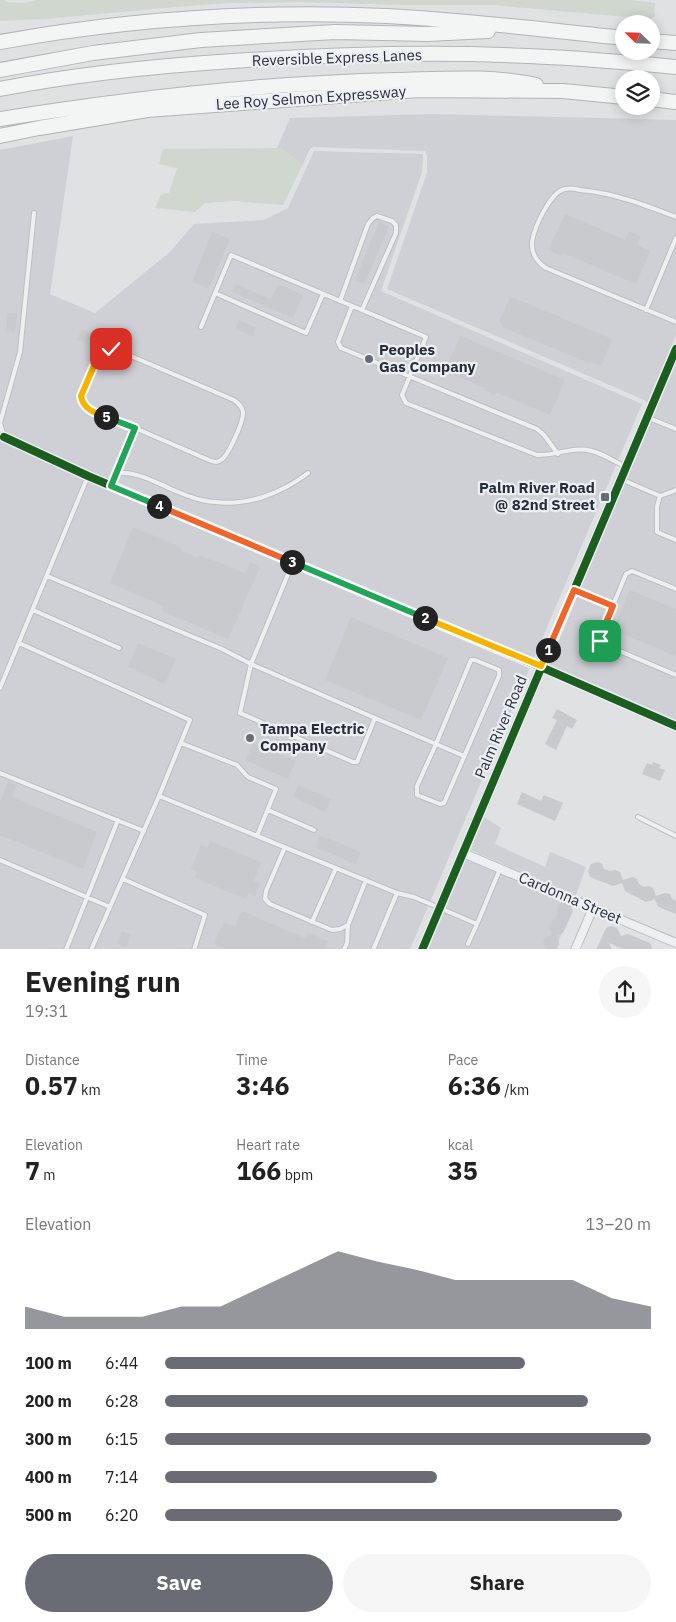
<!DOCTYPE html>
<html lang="en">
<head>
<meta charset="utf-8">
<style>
  :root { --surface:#fff; --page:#f6f6f6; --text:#222; --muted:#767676; --accent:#696c75 }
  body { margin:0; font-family:"IBM Plex Sans",sans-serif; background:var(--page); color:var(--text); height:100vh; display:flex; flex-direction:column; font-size:19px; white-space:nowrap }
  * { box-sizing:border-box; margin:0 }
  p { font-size:16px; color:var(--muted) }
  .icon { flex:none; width:28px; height:28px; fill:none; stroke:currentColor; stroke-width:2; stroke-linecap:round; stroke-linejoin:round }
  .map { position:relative; height:949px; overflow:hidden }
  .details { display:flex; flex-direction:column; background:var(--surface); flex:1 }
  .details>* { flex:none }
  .needle { width:32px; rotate:293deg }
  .controls { position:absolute; left:615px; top:15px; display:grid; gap:10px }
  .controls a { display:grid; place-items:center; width:45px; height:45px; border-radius:50%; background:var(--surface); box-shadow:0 2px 12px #0003; font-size:25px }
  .pin { position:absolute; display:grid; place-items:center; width:42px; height:42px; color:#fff; margin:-21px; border-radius:10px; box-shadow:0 2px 8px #0006 }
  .km { position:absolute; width:25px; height:25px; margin:-12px; border-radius:50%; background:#222; color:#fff; font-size:14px; line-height:25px; text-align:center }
  .round { display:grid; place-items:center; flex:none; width:52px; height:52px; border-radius:26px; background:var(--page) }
  .summary { display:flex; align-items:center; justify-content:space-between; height:85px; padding:0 25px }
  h1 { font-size:28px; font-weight:800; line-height:38px }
  .figures { display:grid; grid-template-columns:repeat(3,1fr); gap:8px; height:85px; padding:5px 25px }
  .figures div { display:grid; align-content:center }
  .figures b { font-size:25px; font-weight:800 }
  .figures small { font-size:14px; font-weight:400 }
  .figures p { font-size:14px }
  .chart { height:140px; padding:10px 25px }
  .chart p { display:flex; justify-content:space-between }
  .chart svg { width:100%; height:90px; margin-top:5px; fill:var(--accent); opacity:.7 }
  .cta { display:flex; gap:10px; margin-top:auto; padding:10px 25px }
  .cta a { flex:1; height:58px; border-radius:30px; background:var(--accent); color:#fff; font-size:20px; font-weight:800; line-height:58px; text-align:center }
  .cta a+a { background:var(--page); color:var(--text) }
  ul { padding:0 25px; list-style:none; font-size:16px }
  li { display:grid; grid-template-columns:80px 60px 1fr; align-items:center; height:38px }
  li i { height:12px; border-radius:6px; background:var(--accent) }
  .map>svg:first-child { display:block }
  .built { fill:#ced0d6 }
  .green { fill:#cfd7cf }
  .building { fill:#c9cacd }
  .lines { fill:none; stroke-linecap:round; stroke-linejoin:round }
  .lane-casing { stroke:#bdbfc1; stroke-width:6 }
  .street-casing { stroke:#bdbfc1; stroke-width:10 }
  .highway-casing { stroke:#b2b4b8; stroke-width:16 }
  .lane { stroke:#eeeff1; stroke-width:4 }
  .street { stroke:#eeeff1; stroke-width:8 }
  .secondary { stroke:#c1c2c6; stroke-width:11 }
  .highway { stroke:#f3f4f4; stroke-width:14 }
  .cycleway-casing { stroke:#eceff3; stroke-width:11 }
  .cycleway { stroke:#1b5e20; stroke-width:8 }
  .split-1-casing { stroke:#fff; stroke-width:10 }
  .split-2-casing { stroke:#fff; stroke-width:10 }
  .split-3-casing { stroke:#fff; stroke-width:10 }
  .split-4-casing { stroke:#fff; stroke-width:10 }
  .split-5-casing { stroke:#fff; stroke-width:10 }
  .split-6-casing { stroke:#fff; stroke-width:10 }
  .split-1 { stroke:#f0652b; stroke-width:6 }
  .split-2 { stroke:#f5b400; stroke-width:6 }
  .split-3 { stroke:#22a559; stroke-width:6 }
  .split-4 { stroke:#f0652b; stroke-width:6 }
  .split-5 { stroke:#22a559; stroke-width:6 }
  .split-6 { stroke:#f5b400; stroke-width:6 }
  .poi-dot { fill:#696c75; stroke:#eceff3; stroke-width:2 }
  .labels { text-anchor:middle; stroke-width:4.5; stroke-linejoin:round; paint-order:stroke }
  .street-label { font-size:15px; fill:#292d3a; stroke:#eceff3 }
  .poi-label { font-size:15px; font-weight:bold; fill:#292d3a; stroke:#eceff3; text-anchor:start }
</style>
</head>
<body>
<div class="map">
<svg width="676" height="950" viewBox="0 0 676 950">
  <rect width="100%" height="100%" fill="#dfe1e3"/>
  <path class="built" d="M433 114 676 120V335L647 403 644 400 387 289 427 173V155L425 151 314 147 310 149 303 164 280 148H277L290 118Z
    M73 136 50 294 95 313 170 252 194 224 264 220 288 208 314 151 423 154 422 172 381 291 642 404 410 949 0 950V150Z
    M676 363V720L548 664Z
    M484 817 501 828 495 844 545 867 550 852 586 867 576 895 470 850Z
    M466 859 572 904 556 949 428 950Z"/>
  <path class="green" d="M0 0H5L6 2 24 3 37 0H630L656 3 654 8 655 16 651 19 492 5H404L299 2 228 3 176 7 44 19 0 21Z
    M280 148 303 164 283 205 234 201 205 203 195 212 155 208 161 194 169 193 177 168 159 164 163 149Z"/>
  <path class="building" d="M565 214 625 240 629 231 641 236 637 245 650 251 636 284 563 253 561 256 548 250Z
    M379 222 389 226 365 284 355 280Z
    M212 232 230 239 210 286H209L208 288 192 282Z
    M235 284 271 299 278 284 303 295 293 318 232 292Z
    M510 298 514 299V298L612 339 601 366 590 361 589 363 502 327 503 324 499 322Z
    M8 313 17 314 15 332 6 331Z
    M239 320 256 328 253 336 235 329Z
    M82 329 92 333 87 344 77 340Z
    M460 336 565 380 550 415 496 392 495 395 484 390 485 388 445 371Z
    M133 527 181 547 180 550 198 558 199 555 245 573 250 562 260 567 228 639 162 611 164 606 110 583Z
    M630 590 676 609V656L613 630Z
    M351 617 448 658 421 720 325 680Z
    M138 643 176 659 165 684 128 667Z
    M557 709 577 720 572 729 567 726 556 750 545 744 557 720 552 718Z
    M253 743 296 761 288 779 246 761Z
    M653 762 661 765 659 768 665 770 660 781 642 774 647 763 652 765Z
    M8 782 17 785 12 797 97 832 83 869 0 835V802Z
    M298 785 331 799 325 812 293 797Z
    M522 792 541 801 544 795 563 803 555 821 517 804Z
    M320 835 361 852 356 864 315 847Z
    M210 841 261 862 254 881 260 883 255 896 248 893 246 899 195 878 197 872 191 869 201 845 208 847Z
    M598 862 602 864 604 869 610 871 615 870 620 872 623 880 633 877 637 879 639 884 644 887 649 886 653 888 656 896 665 893 670 894 672 899 676 901V914L658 907 655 899 646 902 625 891 622 883 613 886 590 877 588 871 591 864Z
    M565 902 571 905 573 911 563 933 557 935 559 943 557 950H546L543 942 545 937 552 935 549 926 558 914 557 909 559 904Z
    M242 911 305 938 308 932 328 941 324 950H227L214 943 224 922 235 927Z
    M611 926 617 928 621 936 628 934 650 943 653 950H625L609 943 612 950H596L606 928Z
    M122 931 131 935 126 947 117 943Z"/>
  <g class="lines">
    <g class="lane-casing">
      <path id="lane" d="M676 217C645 205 614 193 580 190 576 189 570 188 565 189 550 192 534 228 532 242 531 254 537 262 546 268L676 322
        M215 293 306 333 323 294
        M340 301 368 224 373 218 377 216 392 221 396 225V233L362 310
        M352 306 338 342 341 348 537 429 544 435 558 454
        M646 310 676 238
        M201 327 231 255 426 337 402 395 406 403 537 455C554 456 574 446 592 451 603 454 614 461 624 466
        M649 418 676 429
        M4 437 0 423 20 352 34 213
        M116 473 135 428 209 460C214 462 217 463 221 460 228 456 244 421 243 412 242 406 238 403 234 400L117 350C110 349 103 348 99 354 94 361 79 396 82 402 86 413 124 424 135 428
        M623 480 660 496
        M111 486 116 473C136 471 153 481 171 489 185 495 199 501 215 502 248 506 282 493 308 473
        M676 490 660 496 657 506V532L676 540
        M47 576 222 649 251 664 293 562
        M676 589 632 571 626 574 600 637V641L603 644 676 675
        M576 591 613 606
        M33 610 119 648
        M19 643 190 720 159 796 91 950
        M251 664 375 718 357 762H353L240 713Z
        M0 688 88 476
        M375 718 436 744 471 660H475L499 670V676L444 803 440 804 417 795V786L436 744 464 756
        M181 743 237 765 248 777 276 789 257 836
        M0 773 144 831
        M159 796 397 893 414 897 477 924 500 869
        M268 810 314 830
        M638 817 676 836
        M285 847 266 891 265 899 270 904 332 930 340 929 348 925
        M0 860 110 907
        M123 879 205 915 194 950
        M312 922 336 868
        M468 944 477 924
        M66 950 118 820
        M344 950 347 943 348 925 366 880
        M373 950 397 893"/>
    </g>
    <g class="street-casing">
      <path id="street" d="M4 437 88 476 541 667 676 726
        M463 853 676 943
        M575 950 593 908"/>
    </g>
    <g class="highway-casing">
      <path id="highway" d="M651 41 676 43
        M0 42C127 19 258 10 387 16 466 20 545 30 624 38
        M0 70 93 53 201 40 335 32 428 34 488 31
        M0 89C77 74 155 66 233 61 337 54 443 51 548 57 590 59 633 63 676 67
        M651 99 676 102
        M0 119C131 98 264 83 396 80 442 79 492 75 536 85
        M0 136 39 128 147 110 419 90 563 91 624 97"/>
    </g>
    <use href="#lane" class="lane"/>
    <use href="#street" class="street"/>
    <path class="secondary" d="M422 950 676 349"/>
    <use href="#highway" class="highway"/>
    <g class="cycleway-casing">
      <path id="cycleway" d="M4 437 88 476 541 667 676 726
        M422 950 676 349"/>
    </g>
    <use href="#cycleway" class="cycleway"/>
  </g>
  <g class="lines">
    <g class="split-1-casing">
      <path id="split-1" d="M548 650 574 590 613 606 600 637V641"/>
    </g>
    <g class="split-2-casing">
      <path id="split-2" d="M425 618 541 666 548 650"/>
    </g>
    <g class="split-3-casing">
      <path id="split-3" d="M292 562 425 618"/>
    </g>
    <g class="split-4-casing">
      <path id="split-4" d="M159 506 292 562"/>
    </g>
    <g class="split-5-casing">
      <path id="split-5" d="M106 417 135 428 111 486 159 506"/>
    </g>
    <g class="split-6-casing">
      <path id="split-6" d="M106 417C95 413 83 409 81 396L99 354 105 350 111 349"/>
    </g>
    <use href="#split-1" class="split-1"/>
    <use href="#split-2" class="split-2"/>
    <use href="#split-3" class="split-3"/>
    <use href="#split-4" class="split-4"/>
    <use href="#split-5" class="split-5"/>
    <use href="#split-6" class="split-6"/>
  </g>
  <g class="poi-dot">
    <circle cx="369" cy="359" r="5"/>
    <rect x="600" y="492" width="10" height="10" rx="2.5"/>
    <circle cx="250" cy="738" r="5"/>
  </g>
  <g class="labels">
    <g class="street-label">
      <text transform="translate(337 58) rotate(-2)" y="5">Reversible Express Lanes</text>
      <text transform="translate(311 98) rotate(-4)" y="5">Lee Roy Selmon Expressway</text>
      <text transform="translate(501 727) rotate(-67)" y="5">Palm River Road</text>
      <text transform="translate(570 898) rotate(23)" y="5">Cardonna Street</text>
    </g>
    <g class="poi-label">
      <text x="379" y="355">Peoples<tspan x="379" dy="17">Gas Company</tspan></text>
      <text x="595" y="493" text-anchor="end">Palm River Road<tspan x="595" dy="17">@ 82nd Street</tspan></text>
      <text x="260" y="734">Tampa Electric<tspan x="260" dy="17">Company</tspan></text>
    </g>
  </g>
</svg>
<div class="controls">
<a><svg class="needle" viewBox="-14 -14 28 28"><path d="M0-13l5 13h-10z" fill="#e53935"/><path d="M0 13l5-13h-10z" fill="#767676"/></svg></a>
<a><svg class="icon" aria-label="layers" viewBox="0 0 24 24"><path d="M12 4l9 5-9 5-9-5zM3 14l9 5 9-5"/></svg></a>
</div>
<div class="pin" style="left:600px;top:641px;background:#1e9e55"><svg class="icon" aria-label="arrive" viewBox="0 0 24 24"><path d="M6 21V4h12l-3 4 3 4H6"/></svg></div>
<div class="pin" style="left:111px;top:349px;background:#d93025"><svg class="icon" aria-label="check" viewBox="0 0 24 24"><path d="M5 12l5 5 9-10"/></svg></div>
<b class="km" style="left:548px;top:650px">1</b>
<b class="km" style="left:425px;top:618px">2</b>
<b class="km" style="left:292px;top:562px">3</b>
<b class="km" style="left:159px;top:506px">4</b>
<b class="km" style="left:106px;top:417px">5</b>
</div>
<section class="details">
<div class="summary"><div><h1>Evening run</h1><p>19:31</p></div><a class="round"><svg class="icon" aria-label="share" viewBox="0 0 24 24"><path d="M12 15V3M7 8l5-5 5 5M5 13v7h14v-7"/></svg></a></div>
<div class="figures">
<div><p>Distance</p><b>0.57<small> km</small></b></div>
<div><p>Time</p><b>3:46</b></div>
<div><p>Pace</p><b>6:36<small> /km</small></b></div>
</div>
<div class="figures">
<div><p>Elevation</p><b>7<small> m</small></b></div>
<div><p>Heart rate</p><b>166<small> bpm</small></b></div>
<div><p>kcal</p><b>35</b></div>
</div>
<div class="chart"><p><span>Elevation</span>13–20 m</p>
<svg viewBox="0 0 160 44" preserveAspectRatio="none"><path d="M0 44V33L10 38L20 38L30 38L40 33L50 33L60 24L70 15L80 6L90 11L100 15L110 20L120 20L130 20L140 20L150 29L160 33V44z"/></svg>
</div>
<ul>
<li><b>100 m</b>6:44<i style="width:74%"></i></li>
<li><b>200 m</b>6:28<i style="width:87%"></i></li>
<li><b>300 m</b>6:15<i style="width:100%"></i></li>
<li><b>400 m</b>7:14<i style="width:56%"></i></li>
<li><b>500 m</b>6:20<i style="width:94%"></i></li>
</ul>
<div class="cta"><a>Save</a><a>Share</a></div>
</section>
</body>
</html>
